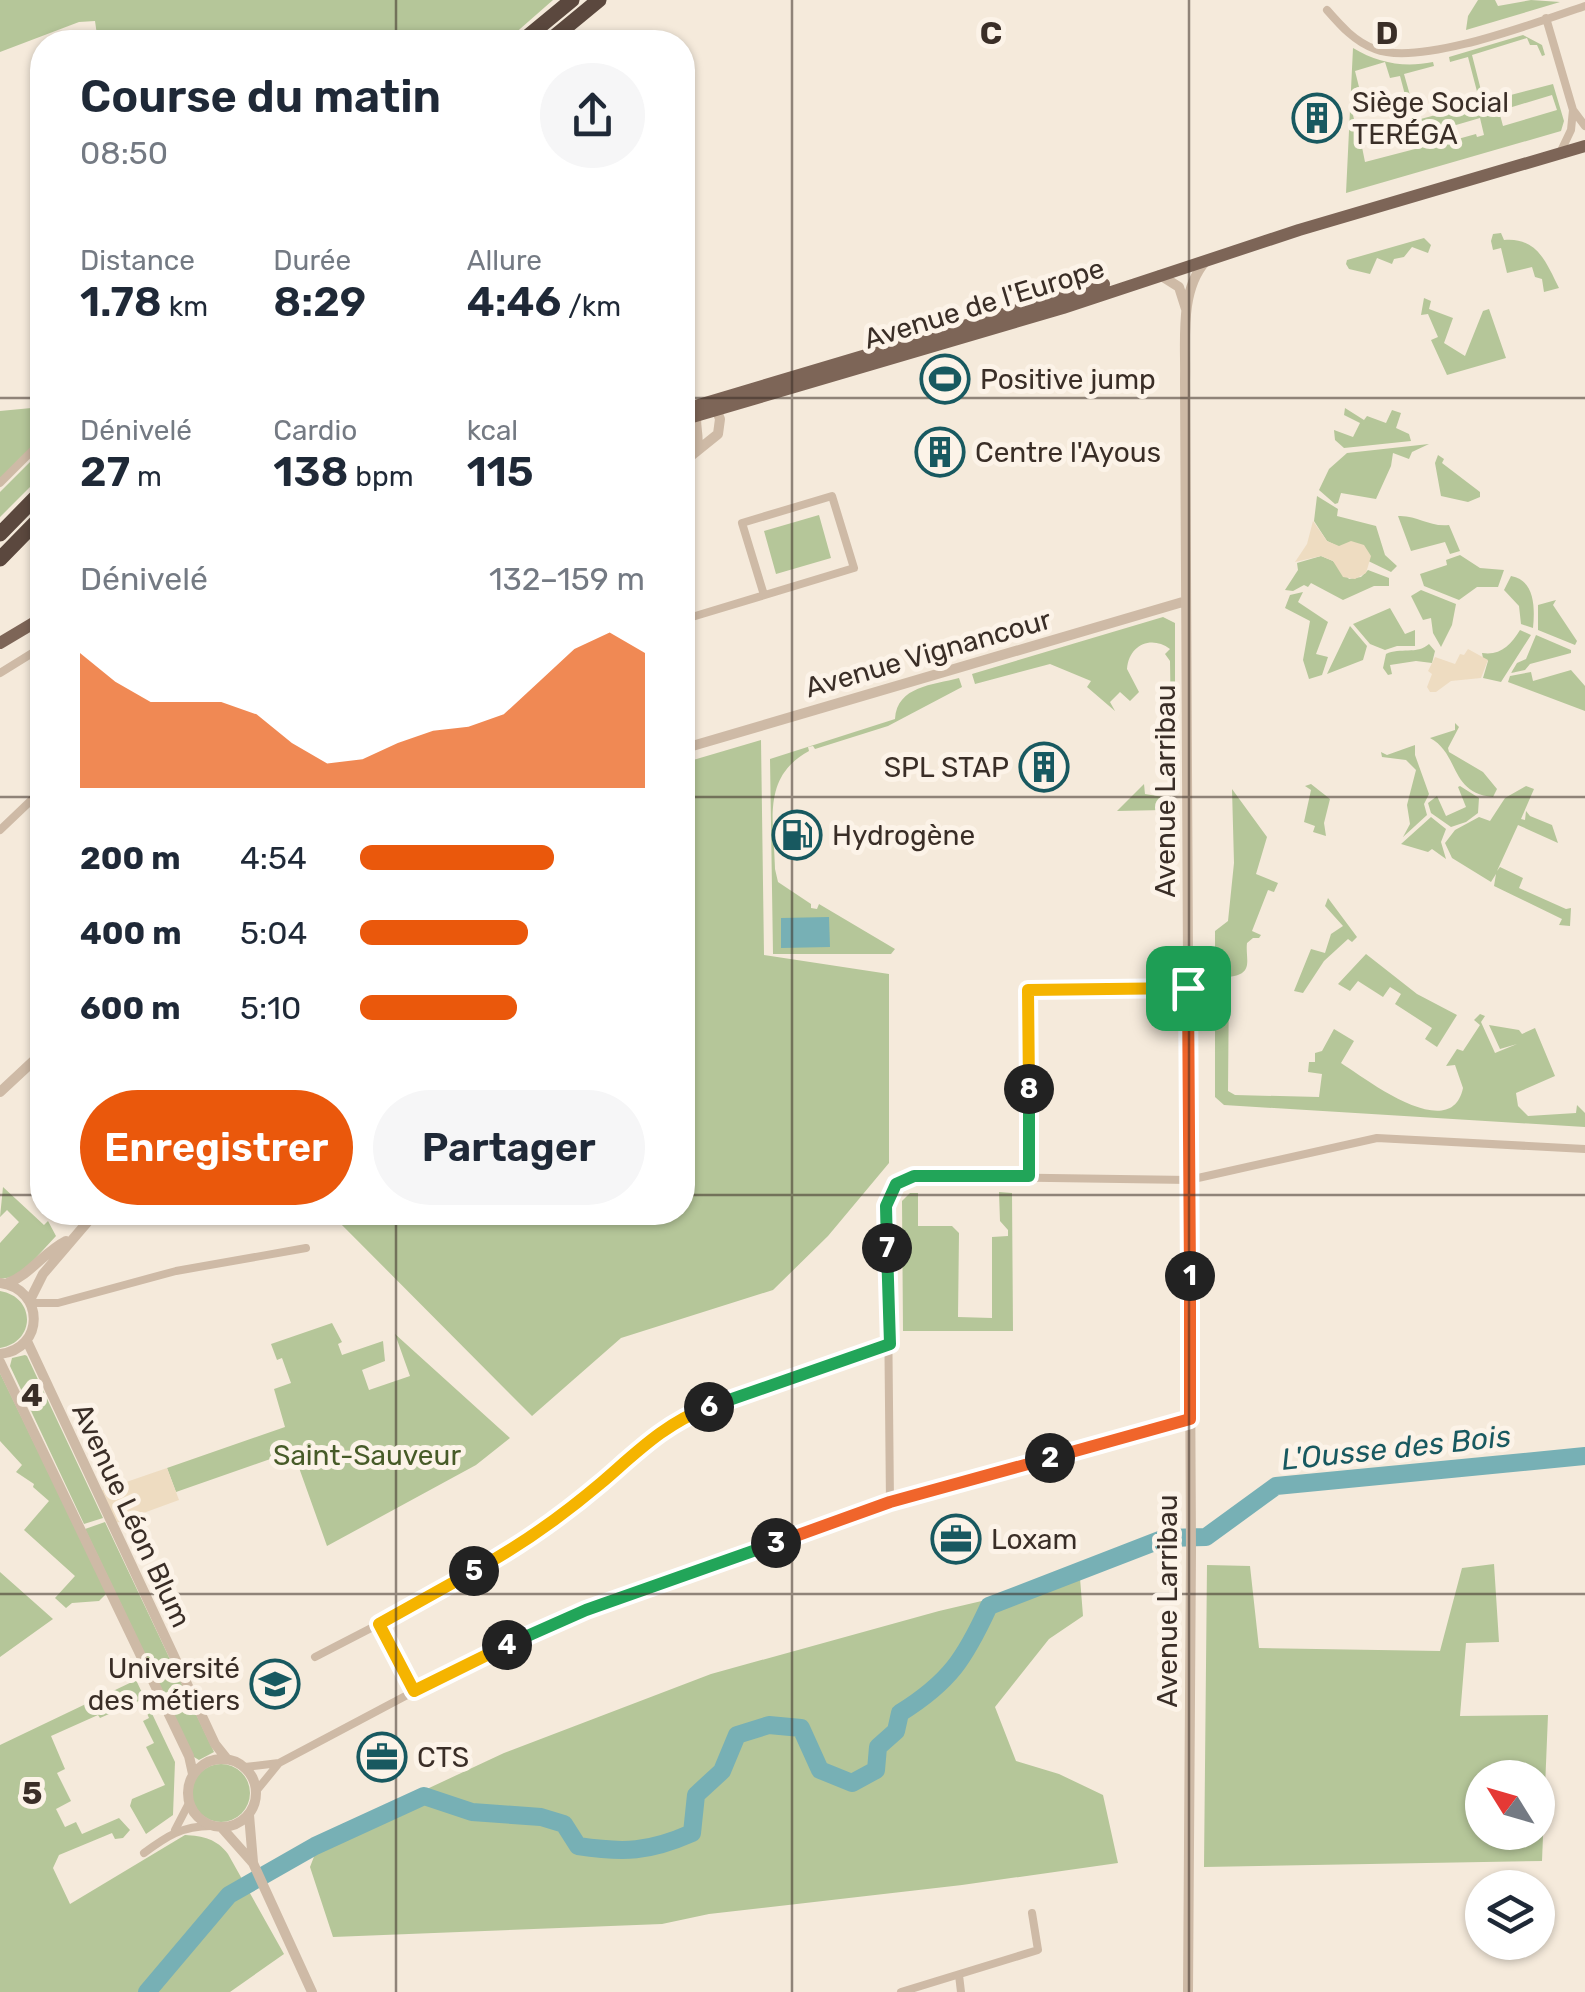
<!DOCTYPE html>
<html lang="fr">
<head>
<meta charset="utf-8">
<style>
  :root { --surface:#fff; --page:#f6f6f7; --text:#1f2937; --muted:#747a83; --accent:#ea580c }
  body { margin:0; font-family:Rubik,sans-serif; background:var(--page); color:var(--text); height:100vh; display:flex; flex-direction:column; font-size:38px; white-space:nowrap }
  * { box-sizing:border-box; margin:0 }
  p { font-size:32px; color:var(--muted) }
  .icon { flex:none; width:55px; height:55px; fill:none; stroke:currentColor; stroke-width:2; stroke-linecap:round; stroke-linejoin:round }
  .map { position:relative; flex:1; overflow:hidden }
  .panel { position:absolute; left:30px; top:30px; width:665px; height:1195px; display:flex; flex-direction:column; background:var(--surface); border-radius:40px; box-shadow:0 2px 8px #0004 }
  .panel>* { flex:none }
  .needle { width:65px; rotate:307deg }
  .buttons { position:absolute; left:1465px; top:1760px; display:grid; gap:20px }
  .buttons a { display:grid; place-items:center; width:90px; height:90px; border-radius:50%; background:var(--surface); box-shadow:0 2px 8px #0004; font-size:50px }
  .pin { position:absolute; display:grid; place-items:center; width:85px; height:85px; color:#fff; margin:-42px; border-radius:20px; box-shadow:0 5px 15px #0006 }
  .km { position:absolute; width:50px; height:50px; margin:-25px; border-radius:50%; background:#222; color:#fff; font-size:28px; line-height:50px; text-align:center }
  .round { display:grid; place-items:center; flex:none; width:105px; height:105px; border-radius:52px; background:var(--page) }
  .overview { display:flex; align-items:center; justify-content:space-between; height:170px; padding:0 50px }
  h1 { font-size:45px; font-weight:600; line-height:75px }
  .figures { display:grid; grid-template-columns:repeat(3,1fr); gap:15px; height:170px; padding:10px 50px }
  .figures div { display:grid; align-content:center }
  .figures b { font-size:42px; font-weight:600 }
  .figures small { font-size:28px; font-weight:400 }
  .figures p { font-size:28px }
  .chart { height:280px; padding:20px 50px }
  .chart p { display:flex; justify-content:space-between }
  .chart svg { width:100%; height:180px; margin-top:10px; fill:var(--accent); opacity:.7 }
  .primary-button { display:flex; gap:20px; margin-top:auto; padding:20px 50px }
  .primary-button a { flex:1; height:115px; border-radius:60px; background:var(--accent); color:#fff; font-size:40px; font-weight:600; line-height:115px; text-align:center }
  .primary-button a+a { background:var(--page); color:var(--text) }
  ul { padding:0 50px; list-style:none; font-size:32px }
  li { display:grid; grid-template-columns:160px 120px 1fr; align-items:center; height:75px }
  li i { height:25px; border-radius:12px; background:var(--accent) }
  .map>svg:first-child { display:block }
  .green { fill:#b5c699; fill-rule:evenodd }
  .plaza { fill:#eedcc1 }
  .water { fill:#77b0b5 }
  .lines { fill:none; stroke-linecap:round; stroke-linejoin:round }
  .river { stroke:#77b0b5; stroke-width:18 }
  .minor { stroke:#cebaa6; stroke-width:8 }
  .tertiary { stroke:#cebaa6; stroke-width:10 }
  .primary { stroke:#7d6557; stroke-width:12 }
  .motorway { stroke:#5b483e; stroke-width:15 }
  .split-1-casing { stroke:#fff; stroke-width:20 }
  .split-2-casing { stroke:#fff; stroke-width:20 }
  .split-3-casing { stroke:#fff; stroke-width:20 }
  .split-4-casing { stroke:#fff; stroke-width:20 }
  .split-5-casing { stroke:#fff; stroke-width:20 }
  .split-6-casing { stroke:#fff; stroke-width:20 }
  .split-7-casing { stroke:#fff; stroke-width:20 }
  .split-8-casing { stroke:#fff; stroke-width:20 }
  .split-9-casing { stroke:#fff; stroke-width:20 }
  .split-1 { stroke:#f0652b; stroke-width:12 }
  .split-2 { stroke:#f0652b; stroke-width:12 }
  .split-3 { stroke:#f0652b; stroke-width:12 }
  .split-4 { stroke:#22a559; stroke-width:12 }
  .split-5 { stroke:#f5b400; stroke-width:12 }
  .split-6 { stroke:#f5b400; stroke-width:12 }
  .split-7 { stroke:#22a559; stroke-width:12 }
  .split-8 { stroke:#22a559; stroke-width:12 }
  .split-9 { stroke:#f5b400; stroke-width:12 }
  .grid { fill:none; stroke:#3a2e27; stroke-width:2.5; stroke-opacity:0.55 }
  .labels { text-anchor:middle; stroke-width:10; stroke-linejoin:round; paint-order:stroke }
  .poi-label { font-size:28px; fill:#3a2e27; stroke:#fcf3e8; text-anchor:start }
  .street-label { font-size:28px; fill:#3a2e27; stroke:#fcf3e8 }
  .park-label { font-size:28px; fill:#475b28; stroke:#fcf3e8 }
  .water-label { font-size:30px; font-style:italic; fill:#185960; stroke:#fcf3e8 }
  .grid-label { font-size:32px; text-anchor:middle; font-weight:bold; fill:#3a2e27; stroke:#fcf3e8; stroke-width:10; stroke-linejoin:round; paint-order:stroke }
</style>
</head>
<body>
<div class="map">
<svg width="1585" height="1992" viewBox="0 0 1585 1992">
  <rect width="100%" height="100%" fill="#f5eadb"/>
  <path class="green" d="M0 0H553L505 42H98L95 21 79 22 0 52Z
    M1478 0H1495L1498 6 1531 0 1560 2 1466 30 1468 16Z
    M1523 35 1542 45 1545 55 1542 56 1537 45H1530L1527 38 1472 55 1484 102 1553 84 1564 121 1561 131 1346 193 1353 48C1378 63 1404 68 1433 62L1434 66 1404 74 1417 120 1480 103 1468 57 1450 62 1449 57ZM1385 62 1390 78 1400 76 1412 121 1358 136 1353 115 1359 113 1353 89 1359 87 1355 71ZM1552 95 1557 110 1503 126 1499 111ZM1480 118 1484 135 1477 137 1476 134 1436 145 1432 132ZM1411 133 1415 149 1365 162 1362 147Z
    M1501 233 1504 240C1537 237 1546 262 1559 288L1544 292 1542 279 1535 277 1532 267 1507 273 1501 248 1493 250 1491 241 1493 234Z
    M1424 238 1431 245 1428 253 1412 247 1404 257 1394 259 1392 264 1377 258 1370 274 1349 269 1346 264 1347 260Z
    M1424 298 1431 301 1429 309 1453 318 1444 343 1465 356 1483 311 1489 309 1506 358 1447 375 1431 340 1438 337 1428 314 1421 315Z
    M42 407V439L0 481V411Z
    M1345 408 1364 420 1367 416 1386 423 1392 410 1401 413 1396 428 1409 434 1411 441 1344 448 1335 440 1334 430 1353 437 1360 423 1344 415Z
    M1429 444 1412 452 1409 459 1393 453 1391 466 1376 499 1341 493 1338 503 1335 504 1319 490 1329 469 1347 453Z
    M42 450V475L0 517V492Z
    M1438 455 1444 459 1442 463 1480 492V497L1468 502 1441 496 1435 463Z
    M1317 496 1338 509 1337 516 1376 526 1385 555 1397 566 1391 572 1327 541 1314 521Z
    M819 515 831 558 776 574 764 531Z
    M1398 516C1418 515 1428 527 1449 525L1460 551 1450 554 1445 542 1411 551Z
    M1460 555 1480 568 1504 570 1498 587H1477L1459 600 1424 586 1420 574 1447 565 1446 560Z
    M1321 556 1333 561 1349 579 1361 577 1368 570 1389 578V586H1374L1343 600 1311 583 1308 587 1304 585 1293 591 1285 590 1298 570 1297 563Z
    M1511 576C1535 580 1535 608 1533 628L1521 624 1519 606 1504 590Z
    M1421 590 1456 604 1452 625 1441 647 1433 633 1431 618 1423 620 1411 596Z
    M1303 592 1298 602 1328 622 1316 654 1328 657 1322 675 1309 679 1303 660 1310 621 1285 608 1290 595Z
    M1556 600 1553 605 1577 641 1575 645 1538 630V605Z
    M1390 608 1405 634 1415 630V646H1397L1385 650 1370 644 1353 624Z
    M1163 617 1175 623V726L1171 727 1170 661 1165 654 1170 649C1151 635 1129 645 1127 669L1139 692 1130 701 1120 692 1110 702 1115 711 1087 687 1091 681 1050 664 975 684 972 674Z
    M1350 626 1367 646 1363 660 1327 674Z
    M1520 630 1531 635 1501 682 1483 678 1488 661 1483 658 1482 653C1500 656 1511 645 1520 630Z
    M1536 635 1571 650V653L1530 664 1525 670 1511 673 1517 663 1526 659Z
    M1429 644 1435 651 1432 663 1416 661 1390 665 1392 674 1388 675 1383 668 1386 654C1400 647 1417 655 1429 644Z
    M1571 670 1585 686V711L1508 682 1510 676 1531 672 1533 681Z
    M959 678 962 687 888 726 815 749 813 746 808 747 809 751C761 777 774 822 775 869L778 882 811 904V908L817 909 819 904 895 949 891 954H773L770 759 895 719C897 686 933 685 959 678Z
    M1455 723 1459 727 1448 748 1449 752 1483 772 1497 789 1493 797C1449 793 1460 754 1430 738L1455 730Z
    M761 740 764 955 889 974V1163L828 1236 773 1290 621 1338 532 1416 330 1213 682 1212 683 763Z
    M1415 745V755L1429 794 1424 804 1427 815 1403 837 1410 824 1407 805 1416 770 1406 760 1382 757 1381 752 1387 755Z
    M1144 784 1145 794 1163 797V810L1117 811Z
    M1311 784 1330 799 1324 823 1326 836 1313 832 1315 826 1304 822 1311 790 1305 786Z
    M1460 786 1479 798 1478 813 1466 822 1451 827 1431 813 1428 803 1437 796 1446 816 1466 807 1458 787Z
    M1526 786 1534 789 1521 819 1525 820 1526 811 1530 816 1552 825 1558 843 1518 825 1497 871 1500 867 1523 878 1519 888 1566 909 1571 908 1570 926 1559 925 1562 919 1494 886 1496 874 1491 882 1452 858 1445 843 1455 830 1479 817 1490 821 1505 798Z
    M1232 789 1267 837 1256 874 1278 883 1274 892 1268 890 1252 931 1261 935 1259 938H1253L1247 943C1245 959 1255 974 1229 977L1228 1091 1235 1095 1319 1097 1322 1074 1308 1072 1309 1062H1315V1053L1322 1051 1334 1029 1354 1041 1341 1063C1366 1079 1451 1145 1463 1088L1455 1065 1446 1066 1457 1049 1463 1051 1480 1025 1474 1020 1480 1014 1485 1016 1481 1022 1495 1053 1517 1044 1500 1049 1489 1025 1519 1030 1522 1034 1535 1028 1555 1076 1516 1093 1518 1106 1528 1116 1576 1113 1577 1105 1585 1113V1127L1224 1105 1215 1097V931L1228 921 1234 863Z
    M1431 817 1446 829 1441 842 1446 859 1432 849 1428 852 1401 844Z
    M1328 898 1357 937 1352 942 1348 939 1324 961 1303 993 1294 991 1311 949 1325 953 1331 934 1343 926 1325 906Z
    M1366 954 1417 994 1457 1015 1437 1047 1425 1039 1432 1028 1395 1004 1401 994 1390 987 1383 997 1358 981 1350 991 1338 984Z
    M3 1187 44 1225 48 1221 56 1236 19 1276 0 1279V1243L19 1222 7 1210 0 1217Z
    M999 1192 1012 1193 1013 1331H903L902 1201 910 1193H918V1226H952L959 1233 958 1317 992 1318V1237L1008 1236V1230L1000 1221Z
    M0 1291C36 1297 36 1342 0 1348Z
    M332 1323 342 1342 338 1344 342 1355 383 1341 385 1361 362 1370 369 1390 410 1376 395 1334 510 1438 476 1465 327 1546 293 1451 176 1492 167 1468 285 1427 274 1389 291 1383 282 1358 277 1360 271 1344Z
    M25 1355 27 1356 103 1518 84 1524 10 1366 12 1358Z
    M0 1373 107 1593 99 1601 72 1603 66 1608 55 1598 75 1576 24 1530 49 1501 33 1487 34 1484 16 1472 22 1465 0 1441Z
    M105 1522 214 1752 199 1760 194 1757 85 1529Z
    M1494 1564 1499 1642 1466 1643 1460 1716 1548 1715 1542 1861 1204 1867 1207 1565 1250 1566 1259 1648 1440 1651 1462 1568ZM1482 1778H1538V1832H1482Z
    M0 1572 53 1619 0 1657Z
    M1080 1578 1083 1616 1049 1639 995 1707 1016 1761 1059 1774 1103 1795 1118 1863 962 1885 709 1914 662 1924 333 1937 310 1867 315 1854 337 1831 504 1753 711 1674 939 1611Z
    M136 1680 175 1762 173 1815 146 1834 130 1806 132 1799 165 1785 146 1747 154 1743 143 1721 149 1718 141 1700 100 1718 98 1715 51 1736 65 1769 57 1773 71 1801 56 1809 65 1827 76 1822 82 1834 119 1818 130 1830 123 1838 115 1839 112 1833 59 1855 53 1868 70 1904 185 1835C203 1836 217 1839 228 1854L284 1954 230 1992H0V1745Z
    M192 1793a29 29 0 1 1 58 0a29 29 0 1 1-58 0Z"/>
  <path class="plaza" d="M1313 521 1327 541 1339 546 1351 541 1364 545 1371 556 1366 573 1355 579 1343 577 1333 561 1321 556 1295 562 1307 544Z
    M1468 649 1488 660 1481 678 1451 681 1436 692H1430L1427 687 1432 674 1428 671 1435 657 1455 664 1460 654 1464 655Z
    M167 1468 179 1500 116 1523 100 1491Z"/>
  <path class="water" d="M829 917 830 947 781 948V918Z"/>
  <g class="lines">
    <path class="river" d="M147 1992 229 1895 315 1846 424 1796 472 1812 541 1817 564 1824 578 1846C624 1853 649 1852 692 1833L696 1795 722 1771 737 1735 769 1725 801 1728 820 1770 852 1783 876 1770 878 1747 896 1731 900 1713C950 1682 965 1658 989 1606L1165 1538 1206 1537 1276 1486 1585 1456"/>
    <path class="minor" d="M1327 10C1341 26 1355 42 1375 49 1420 67 1537 22 1585 6
      M1546 18 1573 110 1585 126
      M1560 153 1571 130 1573 110
      M0 483 42 441
      M682 620 854 568 832 496 742 523 764 595
      M0 673 42 647
      M0 830 42 790
      M1029 1177 1028 990 1188 988
      M32 1303H58L176 1271 306 1248
      M890 1502 887 1206 896 1185 914 1176 1189 1180 1377 1138 1585 1149
      M315 1657 379 1624
      M414 1691 379 1624 519 1547 600 1484 657 1433 691 1414 890 1344
      M245 1767 279 1763 479 1657 586 1611 890 1502 1190 1419
      M257 1790 279 1763
      M175 1830 189 1803
      M144 1853C167 1836 182 1826 211 1826
      M959 1975 961 1992
      M901 1992 1038 1950 1032 1913"/>
    <path class="tertiary" d="M1160 275 1179 287 1186 309
      M695 452C702 437 692 423 698 409
      M682 463 718 434 720 419 714 404
      M682 749 1186 601
      M0 1092 42 1053
      M0 1283C45 1289 45 1349 0 1354
      M8 1283C31 1274 44 1252 66 1241
      M30 1300 43 1274 96 1212
      M27 1341 215 1744 227 1759
      M0 1362 189 1756 193 1774
      M188 1793a34 34 0 1 1 68 0a34 34 0 1 1-68 0Z
      M249 1815 253 1862
      M222 1828 253 1863 312 1992
      M1188 1992 1191 1550 1185 380C1186 342 1179 292 1205 262"/>
    <path class="primary" d="M682 410 1104 284
      M682 420 1063 308 1299 230 1585 146
      M0 643 42 618"/>
    <path class="motorway" d="M521 42 572 0
      M548 42 599 0
      M0 534 42 491
      M0 559 42 516"/>
  </g>
  <g class="lines">
    <g class="split-1-casing">
      <path id="split-1" d="M1188 988 1190 1276"/>
    </g>
    <g class="split-2-casing">
      <path id="split-2" d="M1050 1458 1190 1419V1276"/>
    </g>
    <g class="split-3-casing">
      <path id="split-3" d="M776 1543 890 1502 1050 1458"/>
    </g>
    <g class="split-4-casing">
      <path id="split-4" d="M507 1645 586 1610 776 1543"/>
    </g>
    <g class="split-5-casing">
      <path id="split-5" d="M474 1571 379 1624 414 1691 507 1645"/>
    </g>
    <g class="split-6-casing">
      <path id="split-6" d="M474 1571C520 1546 562 1516 601 1483 636 1453 665 1423 709 1407"/>
    </g>
    <g class="split-7-casing">
      <path id="split-7" d="M709 1407 890 1344 887 1248"/>
    </g>
    <g class="split-8-casing">
      <path id="split-8" d="M887 1248 886 1206 896 1184 914 1176H1029V1089"/>
    </g>
    <g class="split-9-casing">
      <path id="split-9" d="M1029 1089 1028 990 1188 988"/>
    </g>
    <use href="#split-1" class="split-1"/>
    <use href="#split-2" class="split-2"/>
    <use href="#split-3" class="split-3"/>
    <use href="#split-4" class="split-4"/>
    <use href="#split-5" class="split-5"/>
    <use href="#split-6" class="split-6"/>
    <use href="#split-7" class="split-7"/>
    <use href="#split-8" class="split-8"/>
    <use href="#split-9" class="split-9"/>
  </g>
  <path class="grid" d="M396 0V42M792 0V1992M1189 0V1992M0 398H42M682 398H1585M0 797H42M682 797H1585M0 1195H42M682 1195H1585M396 1212V1992M0 1594H1585"/>
  <defs>
    <g id="building-ring" transform="scale(2.5)"><circle r="9.5" fill="#fcf3e8" stroke="#185960" stroke-width="1.5"/><path d="M-4-6H4V6H1V3H-1V6H-4ZM-2.5-4.3h1.7v1.8h-1.7ZM.8-4.3h1.7v1.8H.8ZM-2.5-1h1.7V.8h-1.7ZM.8-1h1.7V.8H.8Z" fill="#185960"/></g>
    <g id="stadium-ring" transform="scale(2.5)"><circle r="9.5" fill="#fcf3e8" stroke="#185960" stroke-width="1.5"/><path d="M0-5a6.5 5 0 1 0 0 10a6.5 5 0 1 0 0-10ZM-3.5-1.8h7v3.6h-7Z" fill="#185960"/></g>
    <g id="fuel-ring" transform="scale(2.5)"><circle r="9.5" fill="#fcf3e8" stroke="#185960" stroke-width="1.5"/><path d="M-5.5-6h7V0h2V4h1.3V-2.5L3-4.5l.8-.8L6-3V5H2.5V1h-1V6h-7ZM-4.2-4.7v3.2H.2V-4.7Z" fill="#185960"/></g>
    <g id="office-ring" transform="scale(2.5)"><circle r="9.5" fill="#fcf3e8" stroke="#185960" stroke-width="1.5"/><path d="M-6-3h4V-5.5h4V-3h4V5H-6ZM-1-4.5V-3h2v-1.5ZM-6 0V1H6V0Z" fill="#185960"/></g>
    <g id="university-ring" transform="scale(2.5)"><circle r="9.5" fill="#fcf3e8" stroke="#185960" stroke-width="1.5"/><path d="M0-5L7-2L0 1L-7-2ZM-4 1L0 2.5L4 1V4Q0 6-4 4Z" fill="#185960"/></g>
  </defs>
  <g fill-rule="evenodd">
    <use href="#building-ring" x="1317" y="118"/>
    <use href="#stadium-ring" x="945" y="379"/>
    <use href="#building-ring" x="940" y="452"/>
    <use href="#building-ring" x="1044" y="767"/>
    <use href="#fuel-ring" x="797" y="835"/>
    <use href="#office-ring" x="956" y="1539"/>
    <use href="#university-ring" x="275" y="1684"/>
    <use href="#office-ring" x="382" y="1757"/>
  </g>
  <g class="labels">
    <g class="poi-label">
      <text x="1352" y="112">Siège Social<tspan x="1352" dy="32">TERÉGA</tspan></text>
      <text x="980" y="389">Positive jump</text>
      <text x="975" y="462">Centre l'Ayous</text>
      <text x="1009" y="777" text-anchor="end">SPL STAP</text>
      <text x="832" y="845">Hydrogène</text>
      <text x="991" y="1549">Loxam</text>
      <text x="240" y="1678" text-anchor="end">Université<tspan x="240" dy="32">des métiers</tspan></text>
      <text x="417" y="1767">CTS</text>
    </g>
    <g class="street-label">
      <text transform="translate(984 303) rotate(-17)" y="10">Avenue de l'Europe</text>
      <text transform="translate(928 653) rotate(-16)" y="10">Avenue Vignancour</text>
      <text transform="translate(1165 791) rotate(-90)" y="10">Avenue Larribau</text>
      <text transform="translate(132 1515) rotate(65)" y="10">Avenue Léon Blum</text>
      <text transform="translate(1167 1601) rotate(-90)" y="10">Avenue Larribau</text>
    </g>
    <g class="park-label">
      <text x="367" y="1465">Saint-Sauveur</text>
    </g>
    <g class="water-label">
      <text transform="translate(1396 1448) rotate(-6)" y="10">L'Ousse des Bois</text>
    </g>
  </g>
  <g class="grid-label">
    <text x="991" y="44">C</text>
    <text x="1387" y="44">D</text>
    <text x="32" y="1406">4</text>
    <text x="32" y="1804">5</text>
  </g>
</svg>
<div class="buttons">
<a><svg class="needle" viewBox="-14 -14 28 28"><path d="M0-13l5 13h-10z" fill="#e53935"/><path d="M0 13l5-13h-10z" fill="#747a83"/></svg></a>
<a><svg class="icon" aria-label="layers" viewBox="0 0 24 24"><path d="M12 4l9 5-9 5-9-5zM3 14l9 5 9-5"/></svg></a>
</div>
<div class="pin" style="left:1188px;top:988px;background:#1e9e55"><svg class="icon" aria-label="arrive" viewBox="0 0 24 24"><path d="M6 21V4h12l-3 4 3 4H6"/></svg></div>
<b class="km" style="left:1190px;top:1276px">1</b>
<b class="km" style="left:1050px;top:1458px">2</b>
<b class="km" style="left:776px;top:1543px">3</b>
<b class="km" style="left:507px;top:1645px">4</b>
<b class="km" style="left:474px;top:1571px">5</b>
<b class="km" style="left:709px;top:1407px">6</b>
<b class="km" style="left:887px;top:1248px">7</b>
<b class="km" style="left:1029px;top:1089px">8</b>
<section class="panel">
<div class="overview"><div><h1>Course du matin</h1><p>08:50</p></div><a class="round"><svg class="icon" aria-label="share" viewBox="0 0 24 24"><path d="M12 15V3M7 8l5-5 5 5M5 13v7h14v-7"/></svg></a></div>
<div class="figures">
<div><p>Distance</p><b>1.78<small> km</small></b></div>
<div><p>Durée</p><b>8:29</b></div>
<div><p>Allure</p><b>4:46<small> /km</small></b></div>
</div>
<div class="figures">
<div><p>Dénivelé</p><b>27<small> m</small></b></div>
<div><p>Cardio</p><b>138<small> bpm</small></b></div>
<div><p>kcal</p><b>115</b></div>
</div>
<div class="chart"><p><span>Dénivelé</span>132–159 m</p>
<svg viewBox="0 0 160 44" preserveAspectRatio="none"><path d="M0 44V11L10 18L20 23L30 23L40 23L50 26L60 33L70 38L80 37L90 33L100 30L110 29L120 26L130 18L140 10L150 6L160 11V44z"/></svg>
</div>
<ul>
<li><b>200 m</b>4:54<i style="width:68%"></i></li>
<li><b>400 m</b>5:04<i style="width:59%"></i></li>
<li><b>600 m</b>5:10<i style="width:55%"></i></li>
</ul>
<div class="primary-button"><a>Enregistrer</a><a>Partager</a></div>
</section>
</div>
</body>
</html>
